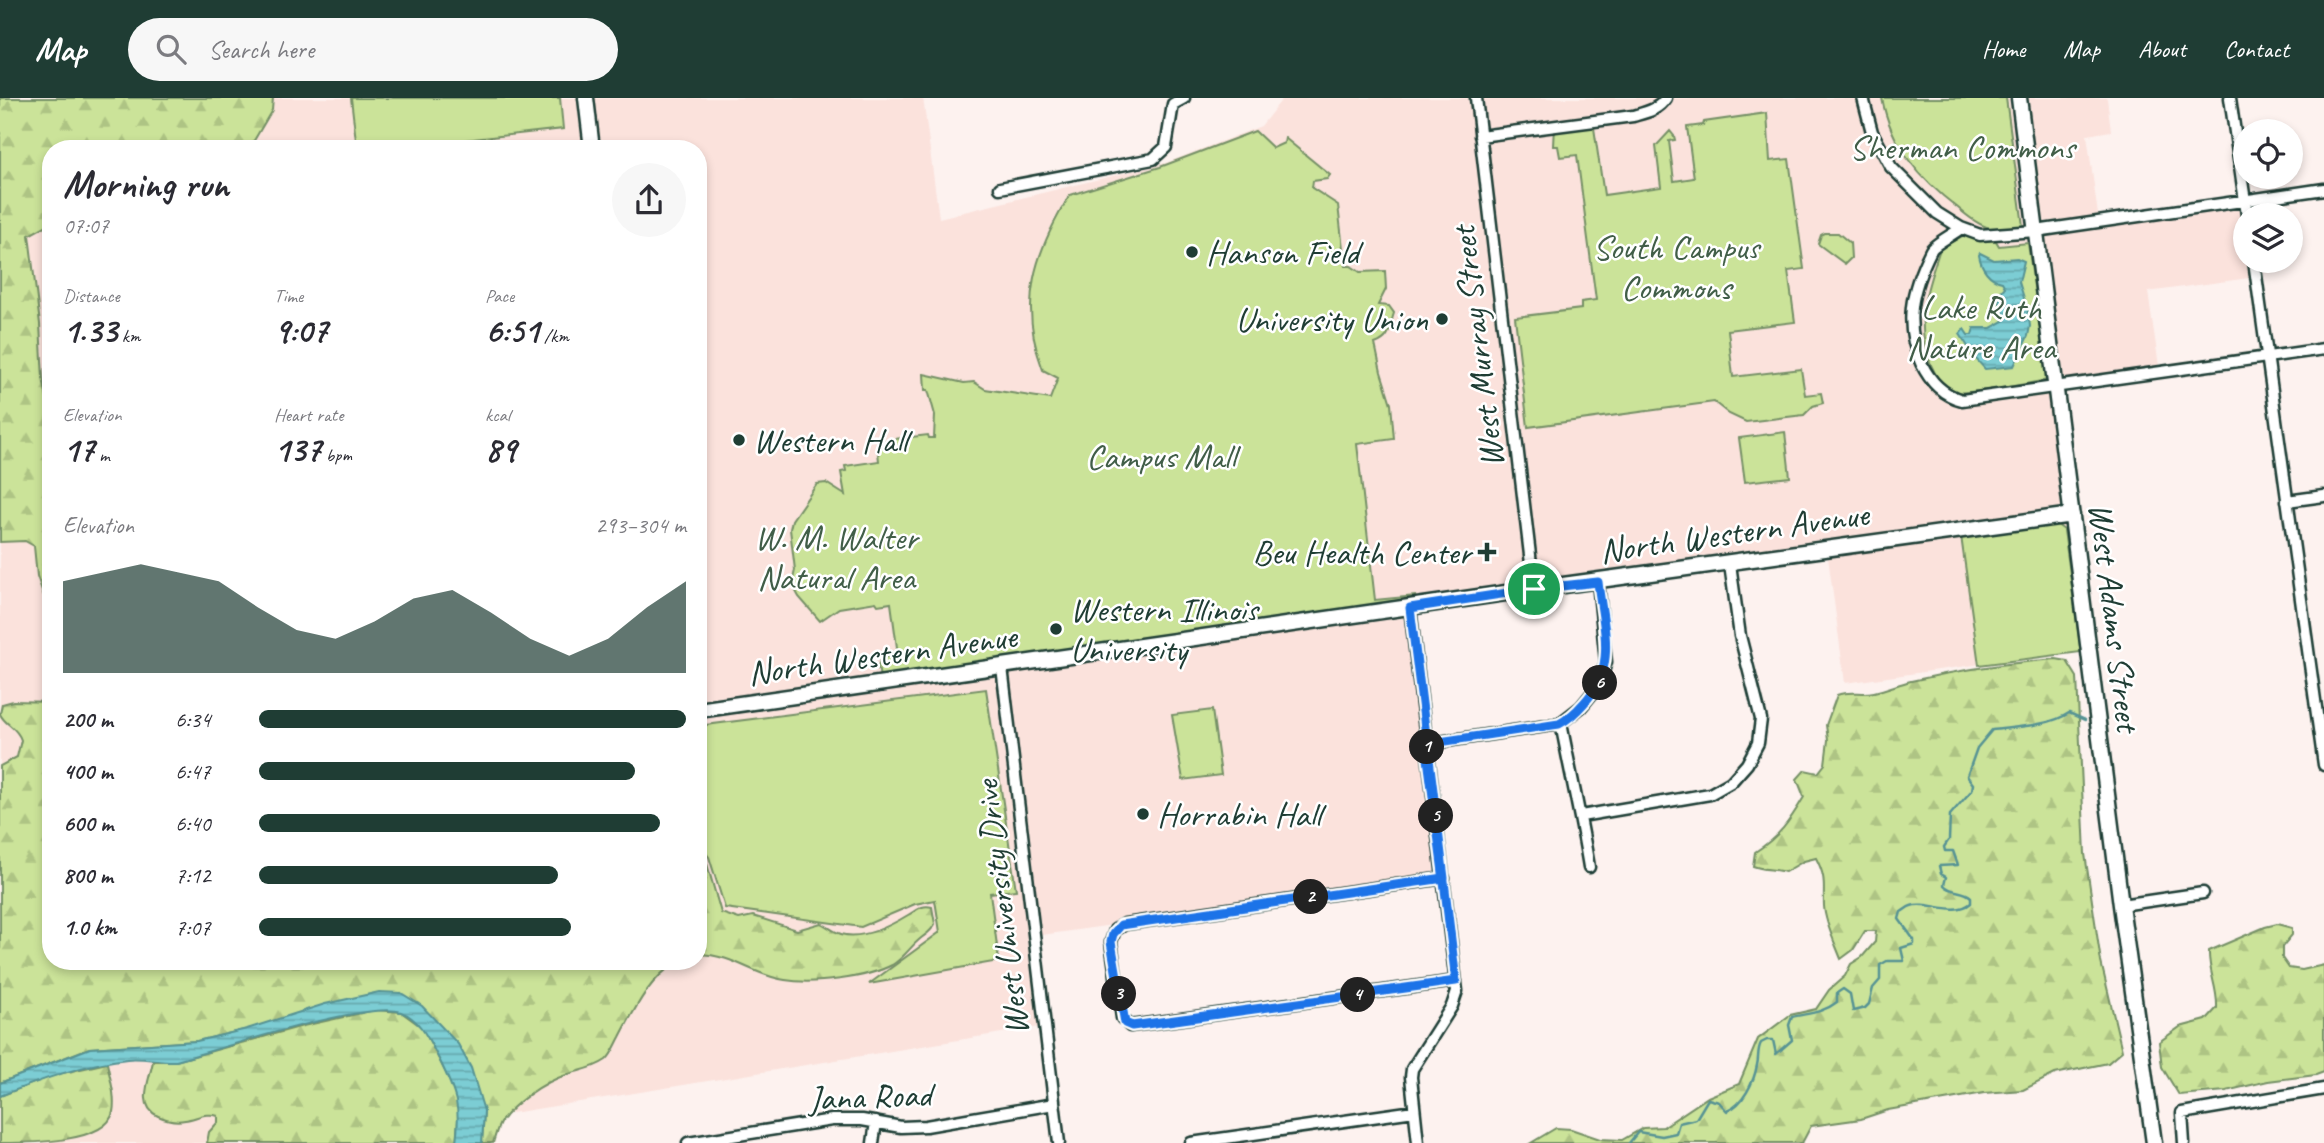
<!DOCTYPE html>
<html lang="en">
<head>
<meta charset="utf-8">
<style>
  :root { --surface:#fff; --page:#f7f7f7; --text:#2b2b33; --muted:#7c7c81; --accent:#1f3d34 }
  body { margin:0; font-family:Caveat,sans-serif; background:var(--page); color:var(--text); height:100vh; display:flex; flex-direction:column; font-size:26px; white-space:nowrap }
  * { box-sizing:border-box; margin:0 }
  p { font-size:23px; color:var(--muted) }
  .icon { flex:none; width:38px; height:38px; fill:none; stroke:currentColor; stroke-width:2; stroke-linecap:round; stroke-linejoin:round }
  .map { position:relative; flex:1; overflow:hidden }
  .drawer { position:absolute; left:42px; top:42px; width:665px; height:830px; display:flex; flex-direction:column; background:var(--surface); border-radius:28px; box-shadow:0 4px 10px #0003 }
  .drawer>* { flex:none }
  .fabs { position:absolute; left:2233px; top:21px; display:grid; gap:14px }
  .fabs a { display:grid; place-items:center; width:70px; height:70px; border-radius:50%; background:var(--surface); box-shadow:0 4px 10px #0003; font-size:35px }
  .pin { position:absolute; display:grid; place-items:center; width:60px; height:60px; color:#fff; margin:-30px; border:4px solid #fff; border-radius:50%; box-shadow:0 2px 7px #0007 }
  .km { position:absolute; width:35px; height:35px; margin:-18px; border-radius:50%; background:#222; color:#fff; font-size:19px; line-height:35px; text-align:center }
  .round { display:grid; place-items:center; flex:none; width:74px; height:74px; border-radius:37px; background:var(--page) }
  .summary { display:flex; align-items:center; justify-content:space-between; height:119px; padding:0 21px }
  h1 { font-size:38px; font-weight:700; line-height:52px }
  .figures { display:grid; grid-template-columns:repeat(3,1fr); gap:10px; height:119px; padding:7px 21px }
  .figures div { display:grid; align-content:center }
  .figures b { font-size:35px; font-weight:700 }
  .figures small { font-size:19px; font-weight:400 }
  .figures p { font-size:19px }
  .chart { height:196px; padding:14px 21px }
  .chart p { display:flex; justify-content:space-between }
  .chart svg { width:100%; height:126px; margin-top:7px; fill:var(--accent); opacity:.7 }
  ul { padding:0 21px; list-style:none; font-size:23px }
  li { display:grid; grid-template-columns:112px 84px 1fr; align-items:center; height:52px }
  li i { height:18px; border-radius:9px; background:var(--accent) }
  header { display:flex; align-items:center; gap:42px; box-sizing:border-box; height:98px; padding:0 35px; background:var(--accent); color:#fff }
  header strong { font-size:33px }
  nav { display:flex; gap:38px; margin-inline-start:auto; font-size:24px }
  .search { width:490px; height:63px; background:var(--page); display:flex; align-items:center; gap:18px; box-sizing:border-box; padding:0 24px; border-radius:38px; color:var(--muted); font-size:26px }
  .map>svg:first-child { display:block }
  .built { fill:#fbe2dc; fill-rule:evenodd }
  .green { fill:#cbe399; stroke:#759066; stroke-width:2 }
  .forest { fill:url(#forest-firs); stroke:#759066; stroke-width:2 }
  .water { fill:url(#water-rules); stroke:#579394; stroke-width:2 }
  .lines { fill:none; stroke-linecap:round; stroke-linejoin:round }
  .stream { stroke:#579394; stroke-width:2.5 }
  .street-casing { stroke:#1f3d34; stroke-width:15 }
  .secondary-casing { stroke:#1f3d34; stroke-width:19 }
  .street { stroke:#fff; stroke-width:10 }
  .secondary { stroke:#fff; stroke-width:14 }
  .route-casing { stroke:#fff; stroke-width:14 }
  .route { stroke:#1a73e8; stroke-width:9 }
  .poi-dot { fill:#1f3d34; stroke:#fff; stroke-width:2.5 }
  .labels { text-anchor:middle; stroke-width:5; stroke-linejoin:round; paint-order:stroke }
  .park-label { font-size:35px; fill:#415e48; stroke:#fff }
  .poi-label { font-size:35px; fill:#1f3d34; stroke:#fff; text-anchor:start }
  .street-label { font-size:35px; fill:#1f3d34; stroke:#fff }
</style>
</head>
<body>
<header>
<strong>Map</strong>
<div class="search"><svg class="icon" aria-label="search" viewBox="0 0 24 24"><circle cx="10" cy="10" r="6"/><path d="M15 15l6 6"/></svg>Search here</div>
<nav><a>Home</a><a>Map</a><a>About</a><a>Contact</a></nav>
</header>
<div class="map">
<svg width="2324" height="1045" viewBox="0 0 2324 1045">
  <defs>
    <pattern id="forest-firs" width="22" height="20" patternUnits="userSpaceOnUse" patternTransform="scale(1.75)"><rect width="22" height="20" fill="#cbe399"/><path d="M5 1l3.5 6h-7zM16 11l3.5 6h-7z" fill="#aec484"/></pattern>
    <pattern id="water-rules" width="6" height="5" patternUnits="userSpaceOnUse" patternTransform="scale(1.75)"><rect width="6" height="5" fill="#7ccdd4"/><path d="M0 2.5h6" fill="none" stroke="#65a8ad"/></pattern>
  </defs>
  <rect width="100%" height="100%" fill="#fdf2ef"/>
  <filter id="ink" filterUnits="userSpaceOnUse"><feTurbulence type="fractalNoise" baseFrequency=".0143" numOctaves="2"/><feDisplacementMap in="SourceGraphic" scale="14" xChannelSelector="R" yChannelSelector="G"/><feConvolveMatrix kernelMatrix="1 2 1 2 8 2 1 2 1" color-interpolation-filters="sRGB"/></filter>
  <g filter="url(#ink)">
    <path class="built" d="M0 0H923L939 120 1166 65 1261 28 1283 0H2107L2111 33 2087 37 2099 124 2245 103V163H2254L2256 179 2148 194 2160 275 2057 290 2089 551 1845 585 1827 452 1411 510 1444 780 1035 838 1045 928 469 1022 459 1045H0ZM51 51H698V863H51Z"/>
    <path class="green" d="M351 0H560L563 31 384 51H357Z
      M1882 0H2006L2023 128C2012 130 2001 133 1990 130 1978 127 1967 118 1958 110 1920 81 1891 49 1882 0Z
      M1767 15 1770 63 1789 61 1804 171 1788 173 1795 224 1728 232 1733 279 1801 271 1805 297 1821 295 1823 305 1813 308 1804 317 1746 324 1729 316 1714 304 1528 329 1515 219 1581 211V204L1596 202 1577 57 1560 59 1558 48H1553L1554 28 1593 23 1604 97 1661 89 1656 48 1670 33 1674 38 1675 42 1669 43 1674 83 1694 80 1687 29 1703 27 1704 24Z
      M1255 33 1273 50 1284 45 1285 40 1330 77 1327 81 1313 83 1312 90 1338 107 1345 168H1351L1360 174 1385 173 1386 191 1378 207 1389 208 1394 215C1389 229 1392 240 1375 246L1381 274 1391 306 1394 341 1357 346 1375 502 1415 498 1416 509 881 586 878 568 881 560 898 557 891 505 878 507 876 504 839 510 820 523 799 499 792 486 795 472 790 431 792 422 817 386 826 385 845 397 841 374 846 373 845 368 879 363 877 346 886 345V342L928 337 929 340H934L935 317 928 292H925L924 276 964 285 974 284 985 291 1050 301 1058 280 1043 272C1018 206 1034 155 1070 97L1160 69Z
      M1825 135H1838L1850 145 1851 160 1845 166 1818 146 1821 137Z
      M1964 137 1996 143 1999 148 2028 145 2047 282C2030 285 1963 299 1950 293 1941 288 1935 276 1931 267 1914 223 1926 193 1940 151Z
      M1785 334 1790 379 1745 384 1739 340Z
      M2056 426 2064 432 2081 554 1979 567 1961 438Z
      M986 591 1016 792 990 795 999 863 869 886 940 834 935 802 915 806 861 829 725 810 709 759 698 746V628Z
      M1212 612 1221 677 1183 682 1172 617Z"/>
    <path class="forest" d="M0 0H273L272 12 249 51H51V125L29 137 40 226 43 280 51 322V504H46L37 478 34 448 25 443 0 444Z
      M2056 561 2067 563 2077 579 2085 756 2101 864 2122 953 2108 965 2055 976 2023 992 1984 995 1888 1012 1861 1021 1811 1028 1802 1045H1531L1556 1030 1571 1031 1600 1041 1622 1042 1643 1030 1663 1029 1708 999 1739 986 1758 941 1790 917 1816 911 1829 892 1845 878 1851 866 1862 859 1875 844 1876 833H1865L1853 852 1841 861C1835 845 1825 825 1824 808 1823 787 1827 781 1816 760L1804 763 1785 774C1774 771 1763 772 1753 768L1755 754C1780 738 1789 724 1804 699L1797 681 1805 672 1818 675 1825 666 1828 642 1826 627 1837 597C1850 592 1861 597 1874 594 1887 591 1899 586 1911 583 1958 572 2008 565 2056 561Z
      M13 603 51 604V863H422L441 870 460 864 480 863 559 865 571 863H679C650 879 635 910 620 939 616 946 612 957 606 962 593 971 580 972 566 977 544 984 513 1005 500 1025 497 1031 495 1038 493 1045H482L484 1013 401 895 197 943 89 950 0 985V668L17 659 21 642C17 629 5 627 0 616L2 606Z
      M698 752 707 766 721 815 739 821 753 818 797 832 821 825C827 828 834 834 841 836 862 842 890 828 908 817 917 812 922 806 932 809L935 826C931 834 926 836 920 841 910 849 904 860 892 867 867 880 813 887 785 882 752 877 735 857 698 856Z
      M2277 826 2292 830V837L2282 849V860L2289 870 2302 872 2324 867V974L2316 977 2268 983 2226 993 2179 997 2162 969 2159 944 2180 929 2206 922 2217 910C2218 890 2208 873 2209 853L2265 829Z
      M375 912 401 914 423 930 451 985 459 1010 456 1045H207L209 1034 218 1024V1018C207 1014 197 1020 185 1022 175 1024 167 1022 158 1018 136 1008 150 981 153 963H176L303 928Z
      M107 965C110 980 116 999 113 1014 107 1045 29 1045 0 1045V998L54 977Z"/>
    <path class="water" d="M1980 155 1994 162 2017 160 2024 163 2019 184 2028 213 2030 228 2028 238 2014 268 1985 271 1975 260 1960 236 1964 231 1968 237H1972L1974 230H1991L2004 223 1998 197 2005 189 2002 184C1989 181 1981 170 1979 157Z
      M379 894 401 895 422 908 458 946 471 970 484 1013 482 1045H456C461 1009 456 996 440 963 430 945 422 922 401 914 369 902 216 952 176 963 160 964 143 959 127 961 83 966 41 982 0 998V985L90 950 197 943 247 931 325 906Z"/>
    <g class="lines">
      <path class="stream" d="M1949 742 1950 717 1972 692 1973 686 1967 678 1977 650 1992 632C2015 629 2050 628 2069 615L2085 622
        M1629 1045 1638 1034 1662 1038 1676 1035 1679 1025 1696 1021 1708 1001 1719 1004 1727 1013C1743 1007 1754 984 1757 967 1759 960 1757 952 1761 945L1767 942H1773L1776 956 1792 942 1789 927 1792 919C1809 915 1823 915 1837 904V895L1843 891 1850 896 1853 913 1865 910 1869 906 1873 890 1880 882V867L1887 863H1904L1901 850 1914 846V842L1899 821 1901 814C1905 812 1907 809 1911 808 1927 802 1955 819 1971 805V799C1964 792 1951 795 1944 787L1946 779 1941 776 1939 768 1958 767 1953 753H1945L1944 749 1948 743"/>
      <g class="street-casing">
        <path id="street" d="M1476 0 1534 491
          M1863 0 1872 34 1891 69 1937 115 1961 130 1980 137 2036 133 2324 91
          M2230 0 2247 117
          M1480 38 1633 18C1647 14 1658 12 1666 0
          M1000 90 1153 61 1166 49 1173 6 1184 0
          M1961 130C1954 136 1934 146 1931 152 1923 168 1914 191 1912 209 1908 245 1924 292 1962 302L2324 251
          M2254 163 2324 667
          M2287 403 2324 398
          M1410 510 1457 893 1452 908 1412 971 1411 979 1418 1045
          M1002 569 1059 1045
          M1561 625C1570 673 1581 720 1589 769
          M1426 646 1559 626 1581 609 1599 587 1606 564 1598 484
          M1581 718 1710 696 1731 684 1747 666 1758 645 1761 621 1740 538 1730 466
          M1444 780 1125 826 1115 832 1111 844 1122 920 1130 928 1456 883
          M2121 807 2203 795
          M688 1045 832 1022H862L901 1029 926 1028 1054 1006
          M873 1045 876 1024
          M1191 1045 1414 1013
          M2184 1045 2182 1015 2324 991"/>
      </g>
      <g class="secondary-casing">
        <path id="secondary" d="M586 0 592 51
          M2019 0 2121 807 2154 1045
          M698 612 1534 491 2072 417"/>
      </g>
      <use href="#street" class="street"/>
      <use href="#secondary" class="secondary"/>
    </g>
  </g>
  <g class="lines" filter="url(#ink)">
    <g class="route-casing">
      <path id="route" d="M1534 491 1410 510 1444 780 1121 827 1113 836 1111 844 1125 925 1132 928 1456 883C1447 804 1437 725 1426 646L1559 626C1569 621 1577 613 1584 605 1618 568 1603 530 1598 484L1534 491"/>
    </g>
    <use href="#route" class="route"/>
  </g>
  <g class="poi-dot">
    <circle cx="1192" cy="154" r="7"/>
    <circle cx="1442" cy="221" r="7"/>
    <circle cx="739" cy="342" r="7"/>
    <path d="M1483.5 443.5h7v7h7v7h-7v7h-7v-7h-7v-7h7z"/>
    <circle cx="1056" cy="531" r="7"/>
    <circle cx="1143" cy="716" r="7"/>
  </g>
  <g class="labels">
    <g class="park-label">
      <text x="1962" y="61">Sherman Commons</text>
      <text x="1676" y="161">South Campus<tspan x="1676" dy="40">Commons</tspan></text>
      <text x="1981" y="221">Lake Ruth<tspan x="1981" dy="40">Nature Area</tspan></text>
      <text x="1161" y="370">Campus Mall</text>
      <text x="836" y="451">W. M. Walter<tspan x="836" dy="40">Natural Area</tspan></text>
    </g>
    <g class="poi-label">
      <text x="1206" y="166">Hanson Field</text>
      <text x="1428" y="233" text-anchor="end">University Union</text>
      <text x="753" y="354">Western Hall</text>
      <text x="1471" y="466" text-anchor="end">Beu Health Center</text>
      <text x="1070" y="523">Western Illinois<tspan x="1070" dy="40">University</tspan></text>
      <text x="1157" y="728">Horrabin Hall</text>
    </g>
    <g class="street-label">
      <text transform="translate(1477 249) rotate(-97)" y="12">West Murray Street</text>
      <text transform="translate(1734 434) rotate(-8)" y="12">North Western Avenue</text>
      <text transform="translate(2115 519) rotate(83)" y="12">West Adams Street</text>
      <text transform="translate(882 556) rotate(-8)" y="12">North Western Avenue</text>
      <text transform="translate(1001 810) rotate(-97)" y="12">West University Drive</text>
      <text transform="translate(870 998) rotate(-2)" y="12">Jana Road</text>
    </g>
  </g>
</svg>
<div class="fabs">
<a><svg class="icon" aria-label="locate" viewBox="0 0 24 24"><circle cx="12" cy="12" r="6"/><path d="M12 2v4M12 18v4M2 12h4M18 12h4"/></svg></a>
<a><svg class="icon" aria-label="layers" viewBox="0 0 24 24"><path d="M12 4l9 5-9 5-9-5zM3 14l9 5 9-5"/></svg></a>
</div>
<div class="pin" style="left:1534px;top:491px;background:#1e9e55"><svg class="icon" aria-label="arrive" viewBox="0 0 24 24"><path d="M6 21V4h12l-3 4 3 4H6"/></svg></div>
<b class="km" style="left:1427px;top:649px">1</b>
<b class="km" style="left:1311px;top:799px">2</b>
<b class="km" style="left:1119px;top:896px">3</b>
<b class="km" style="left:1358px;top:897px">4</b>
<b class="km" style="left:1436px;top:718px">5</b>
<b class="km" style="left:1600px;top:585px">6</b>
<section class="drawer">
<div class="summary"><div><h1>Morning run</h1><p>07:07</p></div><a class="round"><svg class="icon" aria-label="share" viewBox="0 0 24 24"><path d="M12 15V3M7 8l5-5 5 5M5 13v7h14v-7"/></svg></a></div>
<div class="figures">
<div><p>Distance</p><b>1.33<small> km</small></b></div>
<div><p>Time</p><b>9:07</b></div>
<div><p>Pace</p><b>6:51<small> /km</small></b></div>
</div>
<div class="figures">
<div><p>Elevation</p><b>17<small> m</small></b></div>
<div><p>Heart rate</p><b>137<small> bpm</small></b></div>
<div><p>kcal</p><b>89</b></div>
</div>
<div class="chart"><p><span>Elevation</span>293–304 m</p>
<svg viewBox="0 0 160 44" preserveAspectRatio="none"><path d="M0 44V12L10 9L20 6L30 9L40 12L50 21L60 29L70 32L80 26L90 18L100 15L110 23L120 32L130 38L140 32L150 21L160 12V44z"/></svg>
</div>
<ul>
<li><b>200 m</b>6:34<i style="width:100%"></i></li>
<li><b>400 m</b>6:47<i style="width:88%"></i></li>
<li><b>600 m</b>6:40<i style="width:94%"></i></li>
<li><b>800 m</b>7:12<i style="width:70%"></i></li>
<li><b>1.0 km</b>7:07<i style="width:73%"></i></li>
</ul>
</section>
</div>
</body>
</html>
